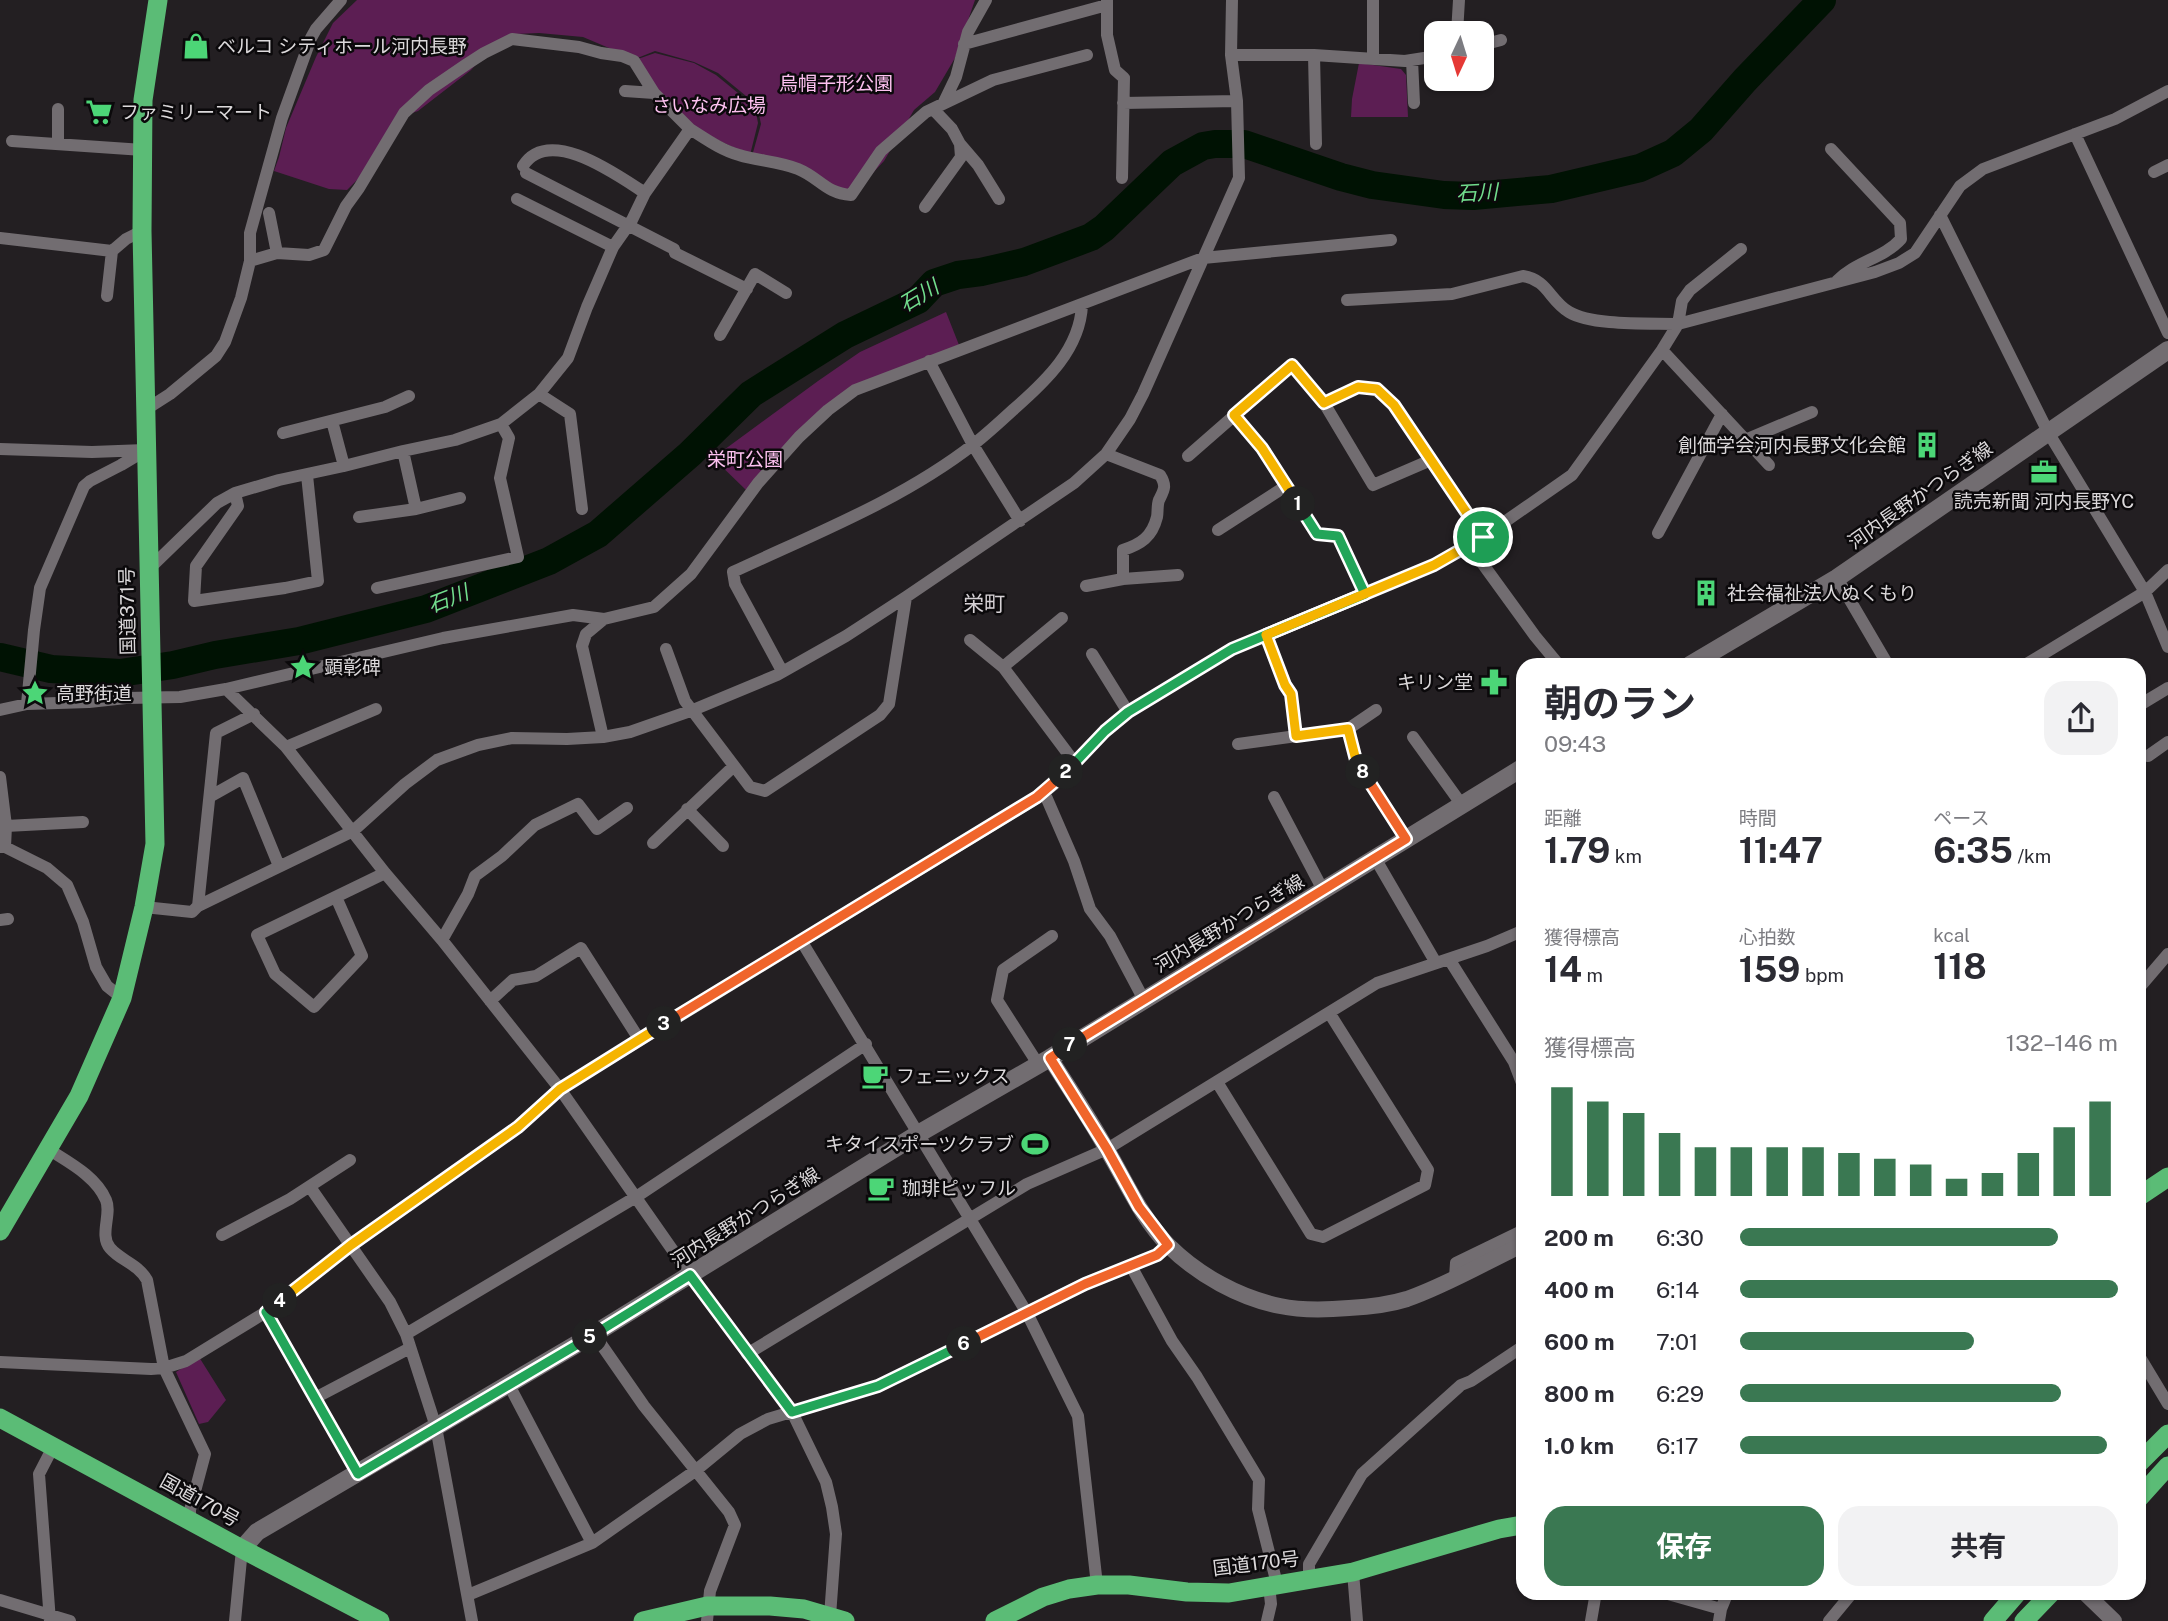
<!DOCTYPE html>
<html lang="ja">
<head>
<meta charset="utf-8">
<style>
  :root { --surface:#fff; --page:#f2f2f3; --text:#2b2b33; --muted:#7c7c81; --accent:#3a7852 }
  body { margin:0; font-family:"Public Sans","Noto Sans JP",sans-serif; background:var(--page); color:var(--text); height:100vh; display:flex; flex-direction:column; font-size:26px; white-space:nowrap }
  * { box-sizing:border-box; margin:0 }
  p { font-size:23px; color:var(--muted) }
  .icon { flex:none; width:38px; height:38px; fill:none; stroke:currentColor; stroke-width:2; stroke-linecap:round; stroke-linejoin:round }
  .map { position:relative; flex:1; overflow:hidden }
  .drawer { position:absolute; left:1516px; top:658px; width:630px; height:942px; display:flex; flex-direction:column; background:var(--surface); border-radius:21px; box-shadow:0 2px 5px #0004 }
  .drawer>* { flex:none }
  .needle { width:46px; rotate:184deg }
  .buttons { position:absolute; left:1424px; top:21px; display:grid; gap:14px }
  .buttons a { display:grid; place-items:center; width:70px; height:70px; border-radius:14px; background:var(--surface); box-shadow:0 2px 5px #0004; font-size:35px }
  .pin { position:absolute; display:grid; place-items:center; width:60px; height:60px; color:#fff; margin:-30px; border:4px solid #fff; border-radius:50%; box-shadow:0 2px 7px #0007 }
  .km { position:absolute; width:35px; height:35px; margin:-18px; border-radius:50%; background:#222; color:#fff; font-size:19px; line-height:35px; text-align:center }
  .round { display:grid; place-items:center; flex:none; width:74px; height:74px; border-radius:21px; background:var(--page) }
  .summary { display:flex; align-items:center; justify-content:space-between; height:119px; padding:0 28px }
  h1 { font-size:38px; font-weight:700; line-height:52px }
  .stats { display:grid; grid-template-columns:repeat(3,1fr); gap:10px; height:119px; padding:7px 28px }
  .stats div { display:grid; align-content:center }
  .stats b { font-size:35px; font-weight:700 }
  .stats small { font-size:19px; font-weight:400 }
  .stats p { font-size:19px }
  .chart { height:196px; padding:14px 28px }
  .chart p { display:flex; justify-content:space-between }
  .chart svg { width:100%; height:126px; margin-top:7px; stroke:var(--accent); stroke-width:6 }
  .cta { display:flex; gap:14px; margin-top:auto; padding:14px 28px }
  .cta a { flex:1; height:80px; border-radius:21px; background:var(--accent); color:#fff; font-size:28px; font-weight:700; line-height:80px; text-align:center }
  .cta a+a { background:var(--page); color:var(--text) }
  ul { padding:0 28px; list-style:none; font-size:23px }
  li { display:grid; grid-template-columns:112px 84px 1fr; align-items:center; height:52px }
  li i { height:18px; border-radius:9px; background:var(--accent) }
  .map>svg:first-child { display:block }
  .green { fill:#5c1e53 }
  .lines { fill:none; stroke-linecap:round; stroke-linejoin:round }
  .river { stroke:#001203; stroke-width:28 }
  .minor { stroke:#726d71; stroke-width:12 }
  .tertiary { stroke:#726d71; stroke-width:16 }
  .secondary { stroke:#726d71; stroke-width:18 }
  .trunk { stroke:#5bbc76; stroke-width:19 }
  .split-1-casing { stroke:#fff; stroke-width:14 }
  .split-2-casing { stroke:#fff; stroke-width:14 }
  .split-3-casing { stroke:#fff; stroke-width:14 }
  .split-4-casing { stroke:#fff; stroke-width:14 }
  .split-5-casing { stroke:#fff; stroke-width:14 }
  .split-6-casing { stroke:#fff; stroke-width:14 }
  .split-7-casing { stroke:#fff; stroke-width:14 }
  .split-8-casing { stroke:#fff; stroke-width:14 }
  .split-9-casing { stroke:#fff; stroke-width:14 }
  .split-1 { stroke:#f5b400; stroke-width:9 }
  .split-2 { stroke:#22a559; stroke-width:9 }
  .split-3 { stroke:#f0652b; stroke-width:9 }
  .split-4 { stroke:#f5b400; stroke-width:9 }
  .split-5 { stroke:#22a559; stroke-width:9 }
  .split-6 { stroke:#22a559; stroke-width:9 }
  .split-7 { stroke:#f0652b; stroke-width:9 }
  .split-8 { stroke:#f0652b; stroke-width:9 }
  .split-9 { stroke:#f5b400; stroke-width:9 }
  .labels { text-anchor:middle; stroke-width:5; stroke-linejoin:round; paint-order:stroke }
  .poi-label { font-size:19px; fill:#dcd9db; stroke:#0b090b; text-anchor:start }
  .park-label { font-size:19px; fill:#fdc1f0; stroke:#0b090b }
  .street-label { font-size:19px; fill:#dcd9db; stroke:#0b090b }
  .water-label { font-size:21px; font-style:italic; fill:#71dc8c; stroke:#0b090b }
  .neighbourhood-label { font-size:21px; fill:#d6d1d5; stroke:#0b090b }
</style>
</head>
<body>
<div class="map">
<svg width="2168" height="1621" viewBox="0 0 2168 1621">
  <rect width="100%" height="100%" fill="#231f22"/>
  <path class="green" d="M357 0H975L955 58 935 92 914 110 884 161 853 194 752 156 761 124 757 105 718 73 694 62 655 51 635 59 583 37 539 33 515 34 489 50 471 70 418 111 400 117 359 178 347 190 329 189 274 171 279 157 286 128 316 57 333 23Z
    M655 53 694 63 716 75 755 107 758 123 750 155 694 129 655 91 635 60Z
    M1359 63 1401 69 1406 75 1408 117H1351L1352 99Z
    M946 312 959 345 854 385 746 490 713 458 818 381 860 352Z
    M199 1357 226 1400 208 1422 199 1424 176 1372Z"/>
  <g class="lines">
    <path class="river" d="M0 657 51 669 120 673 173 665 215 655 299 641 426 609 549 561 598 534 690 454 751 394 845 335 918 300 934 283 958 275 981 272 1024 262 1091 237 1104 228 1172 163 1203 146 1215 144H1244L1341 177 1372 185 1444 195 1473 196 1551 189 1640 168 1673 153 1701 130 1745 80 1822 0"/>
    <path class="minor" d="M1107 0V35L1115 70 1124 78 1122 178
      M1457 33 1459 0
      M964 44 1107 5
      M1482 45 1501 40
      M1231 55H1314L1405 61 1437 56
      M1314 55 1316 144
      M1373 59V0
      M1412 60 1414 103
      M625 91 654 93
      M1123 103 1237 101
      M943 104 956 77 968 32 986 0
      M58 109V144
      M690 129C706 139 721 150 739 155 758 161 779 161 798 169 820 178 825 193 851 195L881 151 926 112 993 80 1087 55
      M2075 134 2168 333
      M12 141 143 150
      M960 144 978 165 999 199
      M1831 149 1900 223 1901 239C1884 258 1855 262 1837 281
      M523 166C549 125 617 175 645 193
      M2154 172 2168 165
      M526 173 674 249 675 253 747 289
      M517 199 613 247
      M925 207 961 157 960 144 952 129 933 109
      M269 213 277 253
      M1940 215 2048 432 2145 592 2168 647
      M0 238 112 251 126 239 142 231
      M107 296 112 251
      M1347 300 1452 294 1523 276C1548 280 1549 300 1569 312 1592 326 1650 323 1678 324L1682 301 1690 290 1741 249
      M720 335 755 274 786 293
      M1662 350 1769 465
      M929 361 973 445 1020 521
      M539 394 570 414 582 509
      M1324 403 1358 387 1377 389 1394 405 1483 537
      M145 410 170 394 216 356 225 342 241 298 250 261V233L282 118 311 38 316 29 341 0
      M1234 415 1262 448 1317 534 1338 535 1365 594
      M332 421 344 466
      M283 433 385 407 409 396
      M1745 440 1812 412
      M0 449 92 452 145 450
      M403 451 416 509
      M1106 454 1160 475C1167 486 1164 490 1159 500 1157 505 1158 512 1157 517 1152 537 1141 544 1123 550V579
      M1188 456 1292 365 1324 403 1373 485 1431 460
      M235 493 238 506 196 566 194 601 285 588 318 581 307 475
      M359 517 416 509 460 498
      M1218 530 1286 486
      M1658 533 1722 414
      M1469 545 1535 636 1559 665
      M150 568 217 503 235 493 279 480 344 466 403 451 455 440 501 424 539 394 568 358 587 307 613 247 632 220 645 193 690 129 654 93 634 61 622 56 601 53 579 47 512 39 484 53 467 64 429 90 404 113 359 188 346 206 324 250 309 255 277 253 250 261
      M1837 578 1888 665
      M1086 586 1123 579 1178 575
      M377 588 518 557 500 478 509 438 501 424
      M1266 635 1285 685 1291 694 1296 736
      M970 640 1003 667 1075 763
      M666 649 685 701 750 787 765 791 880 715 889 704 906 597
      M1092 654 1128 712
      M2025 665 2145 592 2168 570
      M1003 667 1062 618
      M782 671 735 584 733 572C814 534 902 500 974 444 988 433 1001 421 1014 409 1046 381 1080 349 1082 305
      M226 689 286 747 385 873 442 940 560 1089 690 1275 792 1412 826 1482 832 1507 836 1534 830 1616
      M27 704 34 630 40 588 84 486 90 481 121 465 146 450
      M2138 706 2168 688
      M0 710 27 704 89 702 126 698 180 697 226 689 443 638 573 615 604 619 654 607 691 574 758 483 799 437 828 410 855 390 1203 258 1391 240
      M254 714 216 733 198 906 353 831 405 784 437 760 478 745 512 738 567 739 603 737 630 732 693 710 777 675 846 636 906 597 1074 483 1106 454 1130 419 1143 394 1239 178 1237 101 1231 55 1232 0
      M1348 729 1357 764 1406 839
      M603 737 582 646 586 634 604 619
      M1413 737 1462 805
      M1238 744 1348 729 1376 710
      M286 747 376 709
      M2148 756 2168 742
      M0 777 6 826 5 847
      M1044 792 1074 861 1090 909 1110 936 1144 1000
      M211 796 243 778 279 866
      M1274 797 1323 890
      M687 809 723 846
      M6 826 83 822
      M653 843 734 766
      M0 847H5L47 868 67 885 83 922 96 967 107 986 122 998
      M1375 858 1436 963
      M336 897 362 956 314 1007 275 974 257 935 385 873
      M144 907 192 912 198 906
      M0 920 8 919
      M442 940 468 894 475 876 502 856 535 825 578 804 597 829 627 808
      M802 942 1027 1313 1078 1416 1097 1585
      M1449 959 1514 1062 1522 1083
      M2138 989 2168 954
      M490 1001 513 980 536 976 581 948 639 1039
      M1038 1064 997 1000 1003 970 1052 936
      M1217 1082 1311 1234 1323 1237 1425 1185 1428 1170 1330 1014
      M48 1149C68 1162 96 1176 106 1200 112 1214 99 1235 110 1248 121 1261 137 1263 147 1280L164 1368 205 1454 190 1510V1520
      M310 1187 390 1302 406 1334 436 1427 472 1621
      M222 1235 290 1199 350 1160
      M1131 1266 1172 1341 1197 1377 1259 1480 1258 1509 1277 1584
      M1455 1277 1456 1263 1522 1231
      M266 1312 358 1474
      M406 1334 636 1197 866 1044
      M594 1334 644 1406 729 1512 735 1525 710 1591 707 1621
      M747 1354 1027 1184 1107 1149 1377 983 1487 946 1522 931
      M2138 1354 2168 1404
      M0 1362 151 1369 164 1368 186 1361 266 1312 351 1245 518 1127 560 1089 1037 798 1058 781 1105 731 1128 712 1232 649 1434 565 1483 537 1572 475 1662 350 1678 324 1875 272 1899 263 1915 253 1960 186 1983 169 2115 119 2168 91
      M509 1385 592 1543
      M315 1398 410 1348
      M1353 1572 1357 1621
      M1309 1579V1564L1362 1474 1461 1385 1471 1381 1522 1347
      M1661 1592 1721 1609 1719 1621
      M468 1595 592 1543 695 1471 740 1434 768 1419 878 1386 1085 1284 1157 1255 1168 1245
      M0 1600 70 1621
      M1721 1609 1728 1592
      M50 1621 39 1474 54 1445
      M235 1621 242 1549
      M1267 1621 1271 1604 1269 1585
      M1591 1621 1596 1592
      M1829 1621 1853 1592"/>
    <path class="tertiary" d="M1050 1058C1069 1088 1089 1117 1106 1148 1126 1181 1141 1218 1169 1246 1198 1275 1240 1298 1280 1306 1303 1311 1326 1310 1349 1308 1368 1307 1388 1305 1407 1299 1447 1285 1484 1263 1522 1245
      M2084 1592 2114 1621"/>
    <path class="secondary" d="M1690 665 1837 578 2168 350
      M242 1549 257 1532 594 1334 918 1134 1050 1058 1522 768"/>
    <path class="trunk" d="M2138 1197 2168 1177
      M0 1231 79 1096 122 998 144 907 155 844 142 231 143 100 158 0
      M0 1418 242 1549 380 1621
      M2138 1464 2168 1434
      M2138 1499 2168 1466
      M643 1621 707 1606H770L804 1609 845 1621
      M995 1621 1043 1597 1069 1589 1097 1585H1129L1187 1592 1229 1593 1353 1572 1499 1529 1522 1525
      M1993 1621 2018 1592
      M2024 1621 2052 1592"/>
  </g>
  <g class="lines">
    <g class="split-1-casing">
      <path id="split-1" d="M1298 504 1262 448 1234 415 1292 365 1324 403 1358 387 1377 389 1394 405 1483 537"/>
    </g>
    <g class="split-2-casing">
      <path id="split-2" d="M1066 772 1105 731 1128 712 1232 649 1365 594 1338 536 1317 534 1298 504"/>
    </g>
    <g class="split-3-casing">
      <path id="split-3" d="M664 1024 1037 797 1066 772"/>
    </g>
    <g class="split-4-casing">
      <path id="split-4" d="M280 1301 351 1245 518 1127 560 1089 664 1024"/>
    </g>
    <g class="split-5-casing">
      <path id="split-5" d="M280 1301 266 1312 358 1474 590 1337"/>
    </g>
    <g class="split-6-casing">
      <path id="split-6" d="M590 1337 690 1275 792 1412 878 1386 964 1344"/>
    </g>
    <g class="split-7-casing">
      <path id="split-7" d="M964 1344 1085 1284 1157 1255 1168 1245 1139 1207 1107 1149 1050 1058 1070 1045"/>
    </g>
    <g class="split-8-casing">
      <path id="split-8" d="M1070 1045 1406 839 1363 772"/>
    </g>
    <g class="split-9-casing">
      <path id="split-9" d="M1363 772 1357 764 1348 729 1296 736 1291 694 1285 685 1266 635 1434 565 1483 537"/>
    </g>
    <use href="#split-1" class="split-1"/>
    <use href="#split-2" class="split-2"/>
    <use href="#split-3" class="split-3"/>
    <use href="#split-4" class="split-4"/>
    <use href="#split-5" class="split-5"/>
    <use href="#split-6" class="split-6"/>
    <use href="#split-7" class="split-7"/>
    <use href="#split-8" class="split-8"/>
    <use href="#split-9" class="split-9"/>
  </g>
  <defs>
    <g id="shop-bare" transform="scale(2.1)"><path d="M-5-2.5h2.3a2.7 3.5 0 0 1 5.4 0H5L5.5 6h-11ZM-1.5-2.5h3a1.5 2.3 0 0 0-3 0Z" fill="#4cd677" stroke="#0b090b" stroke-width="2.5" paint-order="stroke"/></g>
    <g id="supermarket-bare" transform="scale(2.1)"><path d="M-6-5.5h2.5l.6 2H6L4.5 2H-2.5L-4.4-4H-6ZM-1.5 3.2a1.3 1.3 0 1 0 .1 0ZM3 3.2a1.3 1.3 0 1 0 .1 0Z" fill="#4cd677" stroke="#0b090b" stroke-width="2.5" paint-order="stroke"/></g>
    <g id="building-bare" transform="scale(2.1)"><path d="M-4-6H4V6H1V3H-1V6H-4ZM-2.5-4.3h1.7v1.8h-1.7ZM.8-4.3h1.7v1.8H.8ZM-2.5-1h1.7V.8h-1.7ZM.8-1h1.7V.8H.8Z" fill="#4cd677" stroke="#0b090b" stroke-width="2.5" paint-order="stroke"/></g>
    <g id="office-bare" transform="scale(2.1)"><path d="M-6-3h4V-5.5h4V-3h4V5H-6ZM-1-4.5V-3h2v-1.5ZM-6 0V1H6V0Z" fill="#4cd677" stroke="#0b090b" stroke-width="2.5" paint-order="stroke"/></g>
    <g id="sight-bare" transform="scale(2.1)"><path d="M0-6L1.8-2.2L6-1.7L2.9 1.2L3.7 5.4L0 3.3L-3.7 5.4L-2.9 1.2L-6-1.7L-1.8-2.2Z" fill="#4cd677" stroke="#0b090b" stroke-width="2.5" paint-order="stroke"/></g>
    <g id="pharmacy-bare" transform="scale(2.1)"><path d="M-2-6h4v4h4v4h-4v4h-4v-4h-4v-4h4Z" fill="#4cd677" stroke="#0b090b" stroke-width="2.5" paint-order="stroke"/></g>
    <g id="cafe-bare" transform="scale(2.1)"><path d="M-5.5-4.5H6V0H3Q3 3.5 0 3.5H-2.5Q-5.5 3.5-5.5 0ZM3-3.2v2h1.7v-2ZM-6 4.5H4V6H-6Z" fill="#4cd677" stroke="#0b090b" stroke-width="2.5" paint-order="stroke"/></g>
    <g id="stadium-bare" transform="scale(2.1)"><path d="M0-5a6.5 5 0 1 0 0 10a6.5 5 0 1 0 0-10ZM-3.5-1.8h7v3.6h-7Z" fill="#4cd677" stroke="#0b090b" stroke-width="2.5" paint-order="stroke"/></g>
  </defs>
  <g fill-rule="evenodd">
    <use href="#shop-bare" x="196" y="46"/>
    <use href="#supermarket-bare" x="99" y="112"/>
    <use href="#building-bare" x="1927" y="445"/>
    <use href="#office-bare" x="2044" y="472"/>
    <use href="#building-bare" x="1706" y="593"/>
    <use href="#sight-bare" x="303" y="667"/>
    <use href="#pharmacy-bare" x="1494" y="682"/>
    <use href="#sight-bare" x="35" y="693"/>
    <use href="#cafe-bare" x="875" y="1076"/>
    <use href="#stadium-bare" x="1035" y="1144"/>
    <use href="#cafe-bare" x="881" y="1188"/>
  </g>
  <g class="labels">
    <g class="poi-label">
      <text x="217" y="53">ベルコ シティホール河内長野</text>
      <text x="120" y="119">ファミリーマート</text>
      <text x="1906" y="452" text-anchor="end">創価学会河内長野文化会館</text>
      <text x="2044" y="508" text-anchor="middle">読売新聞 河内長野YC</text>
      <text x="1727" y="600">社会福祉法人ぬくもり</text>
      <text x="324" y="674">顕彰碑</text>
      <text x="1473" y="689" text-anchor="end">キリン堂</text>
      <text x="56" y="700">高野街道</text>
      <text x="896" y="1083">フェニックス</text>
      <text x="1014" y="1151" text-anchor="end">キタイスポーツクラブ</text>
      <text x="902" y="1195">珈琲ピッフル</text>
    </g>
    <g class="park-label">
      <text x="836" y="90">烏帽子形公園</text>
      <text x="709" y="112">さいなみ広場</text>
      <text x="745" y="466">栄町公園</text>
    </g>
    <g class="street-label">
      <text transform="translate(1920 495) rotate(-35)" y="7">河内長野かつらぎ線</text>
      <text transform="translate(127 611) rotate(-91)" y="7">国道371号</text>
      <text transform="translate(1229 923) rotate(-31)" y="7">河内長野かつらぎ線</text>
      <text transform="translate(745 1217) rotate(-32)" y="7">河内長野かつらぎ線</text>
      <text transform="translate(200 1500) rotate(29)" y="7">国道170号</text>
      <text transform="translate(1256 1563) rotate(-7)" y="7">国道170号</text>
    </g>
    <g class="water-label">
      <text transform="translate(1477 193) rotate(-3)" y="7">石川</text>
      <text transform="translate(919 296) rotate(-31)" y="7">石川</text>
      <text transform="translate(448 599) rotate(-21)" y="7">石川</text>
    </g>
    <g class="neighbourhood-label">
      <text x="984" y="611">栄町</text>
    </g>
  </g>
</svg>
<div class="buttons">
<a><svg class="needle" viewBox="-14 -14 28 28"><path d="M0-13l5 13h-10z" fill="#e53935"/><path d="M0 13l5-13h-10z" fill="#7c7c81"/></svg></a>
</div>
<div class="pin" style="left:1483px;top:537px;background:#1e9e55"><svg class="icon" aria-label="arrive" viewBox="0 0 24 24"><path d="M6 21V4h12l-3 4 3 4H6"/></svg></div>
<b class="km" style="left:1298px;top:504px">1</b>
<b class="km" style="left:1066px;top:772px">2</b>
<b class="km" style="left:664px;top:1024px">3</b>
<b class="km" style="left:280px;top:1301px">4</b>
<b class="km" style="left:590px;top:1337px">5</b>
<b class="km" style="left:964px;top:1344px">6</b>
<b class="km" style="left:1070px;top:1045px">7</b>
<b class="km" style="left:1363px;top:772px">8</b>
<section class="drawer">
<div class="summary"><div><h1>朝のラン</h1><p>09:43</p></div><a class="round"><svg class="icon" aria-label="share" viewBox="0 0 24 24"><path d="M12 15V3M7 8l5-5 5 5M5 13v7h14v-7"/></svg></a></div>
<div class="stats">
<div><p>距離</p><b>1.79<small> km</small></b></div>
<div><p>時間</p><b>11:47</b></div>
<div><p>ペース</p><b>6:35<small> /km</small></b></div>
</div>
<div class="stats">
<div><p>獲得標高</p><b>14<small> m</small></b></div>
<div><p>心拍数</p><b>159<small> bpm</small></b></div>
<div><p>kcal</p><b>118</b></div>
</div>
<div class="chart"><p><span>獲得標高</span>132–146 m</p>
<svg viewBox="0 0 160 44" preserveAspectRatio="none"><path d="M5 44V6M15 44V11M25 44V15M35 44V22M45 44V27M55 44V27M65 44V27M75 44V27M85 44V29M95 44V31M105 44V33M115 44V38M125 44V36M135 44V29M145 44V20M155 44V11"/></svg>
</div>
<ul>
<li><b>200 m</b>6:30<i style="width:84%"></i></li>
<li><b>400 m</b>6:14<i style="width:100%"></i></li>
<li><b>600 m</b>7:01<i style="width:62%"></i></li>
<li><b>800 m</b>6:29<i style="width:85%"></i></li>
<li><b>1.0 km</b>6:17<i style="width:97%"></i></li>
</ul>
<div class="cta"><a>保存</a><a>共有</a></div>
</section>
</div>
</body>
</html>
